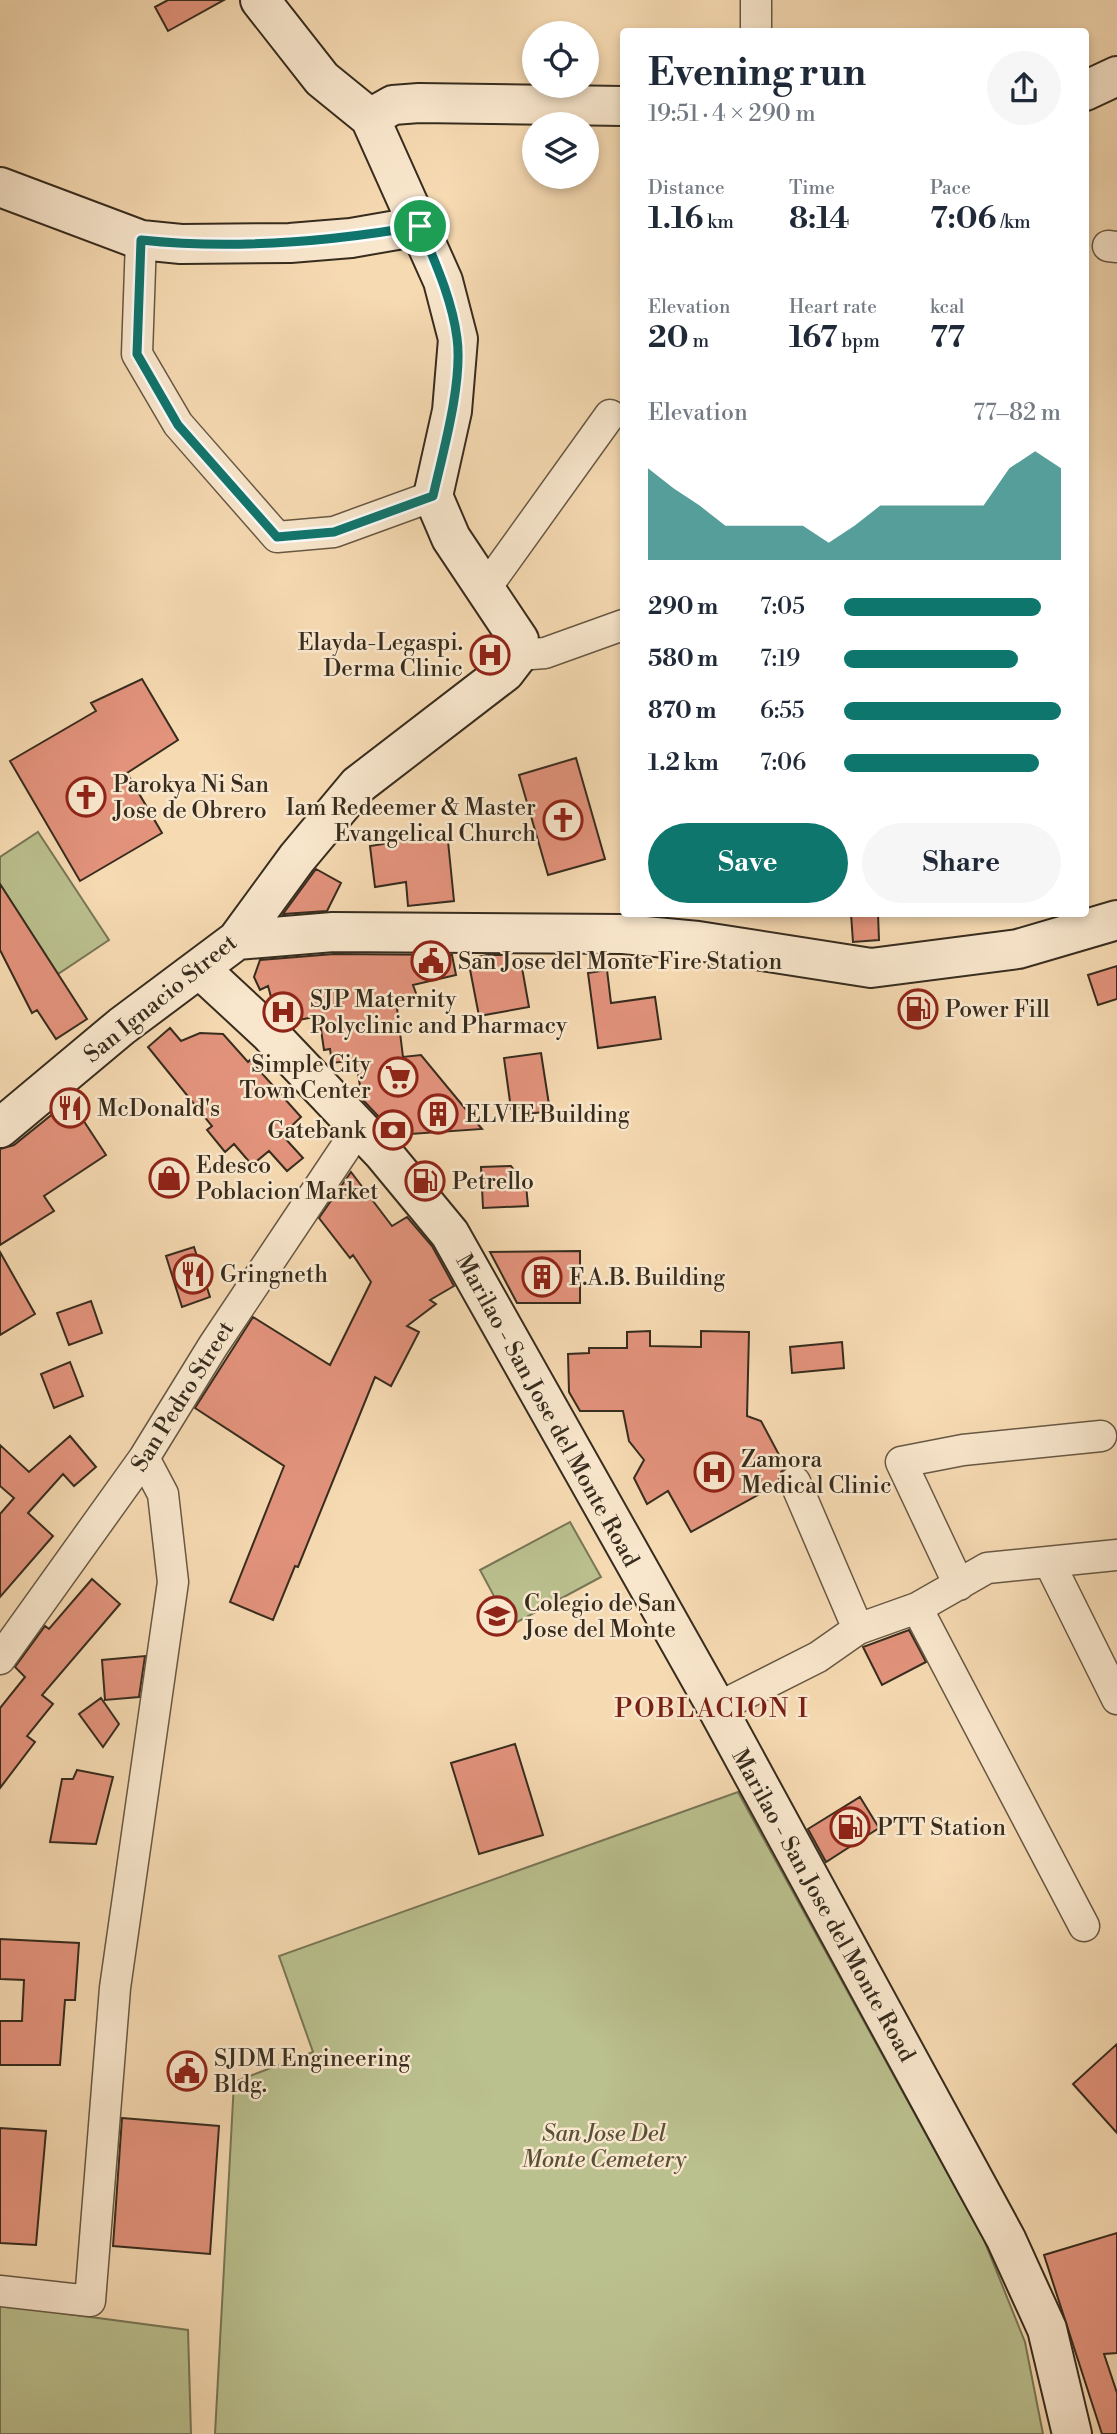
<!DOCTYPE html>
<html lang="en">
<head>
<meta charset="utf-8">
<style>
  :root { --surface:#fff; --page:#f6f6f7; --text:#1f2937; --muted:#747a83; --accent:#0f766e }
  body { margin:0; font-family:"Libre Bodoni",serif; background:var(--page); color:var(--text); height:100vh; display:flex; flex-direction:column; font-size:26px; white-space:nowrap }
  * { box-sizing:border-box; margin:0 }
  p { font-size:23px; color:var(--muted) }
  .icon { flex:none; width:38px; height:38px; fill:none; stroke:currentColor; stroke-width:2; stroke-linecap:round; stroke-linejoin:round }
  .map { position:relative; flex:1; overflow:hidden }
  .details { position:absolute; left:620px; top:28px; width:469px; height:889px; display:flex; flex-direction:column; background:var(--surface); border-radius:7px; box-shadow:0 4px 10px #0003 }
  .details>* { flex:none }
  .buttons { position:absolute; left:522px; top:21px; display:grid; gap:14px }
  .buttons a { display:grid; place-items:center; width:77px; height:77px; border-radius:50%; background:var(--surface); box-shadow:0 4px 10px #0003; font-size:35px }
  .pin { position:absolute; display:grid; place-items:center; width:60px; height:60px; color:#fff; margin:-30px; border:4px solid #fff; border-radius:50%; box-shadow:0 2px 7px #0007 }
  .round { display:grid; place-items:center; flex:none; width:74px; height:74px; border-radius:37px; background:var(--page) }
  .overview { display:flex; align-items:center; justify-content:space-between; height:119px; padding:0 28px }
  h1 { font-size:38px; font-weight:800; line-height:52px }
  .metrics { display:grid; grid-template-columns:repeat(3,1fr); gap:10px; height:119px; padding:7px 28px }
  .metrics div { display:grid; align-content:center }
  .metrics b { font-size:30px; font-weight:800 }
  .metrics small { font-size:19px; font-weight:400 }
  .metrics p { font-size:19px }
  .chart { height:196px; padding:14px 28px }
  .chart p { display:flex; justify-content:space-between }
  .chart svg { width:100%; height:126px; margin-top:7px; fill:var(--accent); opacity:.7 }
  .button { display:flex; gap:14px; margin-top:auto; padding:14px 28px }
  .button a { flex:1; height:80px; border-radius:42px; background:var(--accent); color:#fff; font-size:28px; font-weight:800; line-height:80px; text-align:center }
  .button a+a { background:var(--page); color:var(--text) }
  ul { padding:0 28px; list-style:none; font-size:23px }
  li { display:grid; grid-template-columns:112px 84px 1fr; align-items:center; height:52px }
  li i { height:18px; border-radius:9px; background:var(--accent) }
  .map>svg:first-child { display:block }
  .green { fill:#bac08e; stroke:#787656; stroke-width:2 }
  .building { fill:#e3937c; stroke:#372c1e; stroke-width:2 }
  .lines { fill:none; stroke-linecap:round; stroke-linejoin:round }
  .street-casing { stroke:#675843; stroke-width:33 }
  .secondary-casing { stroke:#372c1e; stroke-width:42 }
  .street { stroke:#f9e7cd; stroke-width:30 }
  .secondary { stroke:#f9e7cd; stroke-width:38 }
  .route-casing { stroke:#fff; stroke-width:14 }
  .route { stroke:#0f766e; stroke-width:9 }
  .labels { text-anchor:middle; stroke-width:5; stroke-linejoin:round; paint-order:stroke }
  .poi-label { font-size:23px; fill:#372c1e; stroke:#f9e7cd; text-anchor:start }
  .street-label { font-size:23px; fill:#372c1e; stroke:#f9e7cd }
  .park-label { font-size:23px; font-style:italic; fill:#58513a; stroke:#f9e7cd }
  .quarter-label { font-size:26px; letter-spacing:2px; fill:#7a1f14; stroke:#f9e7cd }
</style>
</head>
<body>
<div class="map">
<svg width="1117" height="2434" viewBox="0 0 1117 2434">
  <rect width="100%" height="100%" fill="#f6dab2"/>
  <filter id="stains"><feTurbulence type="fractalNoise" baseFrequency=".00286" numOctaves="4"/><feColorMatrix values="0 0 0 0 .2 0 0 0 0 .09 0 0 0 0 .02 0 0 0 .5 -.17"/></filter>
  <radialGradient id="worn" r=".72"><stop offset=".6" stop-color="#630" stop-opacity="0"/><stop offset="1" stop-color="#630" stop-opacity=".3"/></radialGradient>
  <path class="green" d="M38 832 109 940 58 974 0 884V857Z
    M570 1522 601 1577 510 1626 480 1570Z
    M738 1792 984 2240 1025 2342 1043 2434H215L234 2082 313 2052 279 1956Z
    M0 2305 188 2330 191 2434H0Z"/>
  <path class="building" d="M168 0H224L168 31 155 7Z
    M142 679 178 740 127 773 162 833 80 881 10 761 96 711 91 703Z
    M576 758 605 859 548 875 519 775Z
    M447 831 454 901 408 906 406 882 375 887 370 846 403 841 402 835Z
    M316 869 341 883 327 911 283 914Z
    M0 884 87 1019 56 1039 37 1010 32 1013 0 950Z
    M851 914H878L879 940 853 942Z
    M334 954 452 955 456 975 413 985 417 996 396 1000 403 1057 421 1055 482 1129 396 1135 362 1099 356 1060 332 1063 330 1049 324 1050 319 1016 289 1022 274 1008 268 986 260 990 254 977 260 960Z
    M487 955H504L506 965 521 962 529 1007 479 1016 468 959Z
    M1117 966V999L1098 1005 1088 975Z
    M607 970 611 1003 655 997 661 1039 598 1048 588 973Z
    M170 1028 181 1041 200 1033 223 1034 248 1062 250 1060 301 1117 282 1135 303 1158 287 1171 269 1151 252 1165 234 1144 225 1152 207 1130 212 1126 148 1047Z
    M541 1053 550 1111 528 1114 527 1106 511 1109 504 1058Z
    M70 1100 106 1155 44 1196 54 1211 0 1245V1149L14 1145Z
    M511 1166 526 1185 528 1206 483 1208 481 1167Z
    M351 1172 392 1226 407 1217 432 1246 454 1286 430 1300 436 1304 407 1326 419 1332 391 1386 375 1377 298 1567 295 1566 273 1620 230 1602 284 1466 195 1408 253 1317 330 1365 371 1282 353 1255 350 1258 319 1218Z
    M194 1247 210 1297 182 1307 166 1256Z
    M580 1251V1303H517L490 1252Z
    M0 1252 35 1314 0 1335Z
    M91 1301 102 1333 69 1345 57 1313Z
    M650 1331V1346L701 1347V1331L749 1332 747 1416 761 1421 786 1468 781 1472 778 1484 691 1532 668 1491 647 1504 634 1478 644 1460 629 1441 623 1411H580L569 1392 568 1354 589 1353V1348H627V1332Z
    M842 1342 844 1368 792 1373 790 1347Z
    M70 1362 83 1396 54 1408 41 1374Z
    M70 1436 96 1467 74 1486 63 1474 28 1513 53 1536 0 1597V1514L14 1498 0 1486V1445L29 1472Z
    M92 1579 120 1604 42 1695 53 1704 27 1736 35 1742 0 1788V1708L25 1677 15 1667 45 1626 49 1629Z
    M909 1630 926 1662 882 1685 863 1647Z
    M145 1656 139 1697 105 1700 102 1660Z
    M101 1698 119 1724 103 1747 79 1714Z
    M515 1744 543 1835 479 1854 451 1763Z
    M77 1770 113 1777 96 1844 50 1842 62 1779H73Z
    M860 1797 879 1828 826 1862 808 1829Z
    M0 1939 79 1943 75 2000H65L60 2065H0V2021H22L24 1980 0 1979Z
    M1117 2044V2133L1073 2084Z
    M122 2118 219 2126 210 2254 113 2246Z
    M0 2128 46 2131 36 2245 0 2243Z
    M1117 2233V2353L1104 2354 1117 2393V2434H1102L1044 2255Z"/>
  <g class="lines">
    <g class="street-casing">
      <path id="street" d="M756 0V32
        M141 240 137 354 178 424 277 537 334 532 433 496
        M1108 246 1117 247
        M485 589 610 415
        M518 655 545 653 623 625
        M795 1482 858 1629
        M1049 1562 1117 1699
        M959 1585 901 1462 963 1450 1101 1436
        M917 1608 1084 1926
        M0 1659 144 1458 213 1346 358 1129
        M717 1708 818 1657 858 1629 917 1608 987 1568 1117 1555
        M0 2291 90 2301 115 1988 173 1582 163 1494 144 1458"/>
    </g>
    <g class="secondary-casing">
      <path id="secondary" d="M1085 91 1117 76
        M370 118 393 105 419 103 623 106
        M0 187 141 240 181 244 290 243 351 238 420 226
        M237 940 333 932 623 934 698 941 871 968 1018 949 1117 920
        M200 969 268 1032 383 1153 450 1234 717 1708 1006 2239 1047 2329 1072 2434
        M0 1128 122 1026 237 940 297 858 358 785 505 672 518 655 519 640 451 538 433 496 452 411 458 339 443 281 370 118 322 79 260 0"/>
    </g>
    <use href="#street" class="street"/>
    <use href="#secondary" class="secondary"/>
  </g>
  <g class="lines">
    <g class="route-casing">
      <path id="route" d="M420 226C435 262 452 299 457 338 463 382 443 452 433 496L334 532 277 537 178 425 137 354 141 240C234 250 328 242 420 226Z"/>
    </g>
    <use href="#route" class="route"/>
  </g>
  <defs>
    <g id="hospital-ring" transform="scale(2.0125)"><circle r="9.5" fill="#f9e7cd" stroke="#8f2418" stroke-width="1.5"/><path d="M-5-5h3v3.5h4V-5h3V5h-3V1.5h-4V5h-3Z" fill="#8f2418"/></g>
    <g id="church-ring" transform="scale(2.0125)"><circle r="9.5" fill="#f9e7cd" stroke="#8f2418" stroke-width="1.5"/><path d="M-1.2-6h2.4v3.5h3.3v2.4h-3.3V6h-2.4V-.1h-3.3v-2.4h3.3Z" fill="#8f2418"/></g>
    <g id="civic-ring" transform="scale(2.0125)"><circle r="9.5" fill="#f9e7cd" stroke="#8f2418" stroke-width="1.5"/><path d="M-.6-6.5H3V-4.5H.6V-3L4-1V1h2V6H-6V1h2V-1L-.6-3ZM-1.2 2.5V6h2.4V2.5Z" fill="#8f2418"/></g>
    <g id="fuel-ring" transform="scale(2.0125)"><circle r="9.5" fill="#f9e7cd" stroke="#8f2418" stroke-width="1.5"/><path d="M-5.5-6h7V0h2V4h1.3V-2.5L3-4.5l.8-.8L6-3V5H2.5V1h-1V6h-7ZM-4.2-4.7v3.2H.2V-4.7Z" fill="#8f2418"/></g>
    <g id="supermarket-ring" transform="scale(2.0125)"><circle r="9.5" fill="#f9e7cd" stroke="#8f2418" stroke-width="1.5"/><path d="M-6-5.5h2.5l.6 2H6L4.5 2H-2.5L-4.4-4H-6ZM-1.5 3.2a1.3 1.3 0 1 0 .1 0ZM3 3.2a1.3 1.3 0 1 0 .1 0Z" fill="#8f2418"/></g>
    <g id="restaurant-ring" transform="scale(2.0125)"><circle r="9.5" fill="#f9e7cd" stroke="#8f2418" stroke-width="1.5"/><path d="M-5-6h1v4h1v-4h1v4h1v-4h1v5L-1.5 .5V6h-2V.5L-5-1ZM5-6V6H3V1.5H1.5Q1.5-4 5-6Z" fill="#8f2418"/></g>
    <g id="building-ring" transform="scale(2.0125)"><circle r="9.5" fill="#f9e7cd" stroke="#8f2418" stroke-width="1.5"/><path d="M-4-6H4V6H1V3H-1V6H-4ZM-2.5-4.3h1.7v1.8h-1.7ZM.8-4.3h1.7v1.8H.8ZM-2.5-1h1.7V.8h-1.7ZM.8-1h1.7V.8H.8Z" fill="#8f2418"/></g>
    <g id="bank-ring" transform="scale(2.0125)"><circle r="9.5" fill="#f9e7cd" stroke="#8f2418" stroke-width="1.5"/><path d="M-6-4H6V4H-6ZM0-2.3a2.3 2.3 0 1 0 0 4.6a2.3 2.3 0 1 0 0-4.6Z" fill="#8f2418"/></g>
    <g id="shop-ring" transform="scale(2.0125)"><circle r="9.5" fill="#f9e7cd" stroke="#8f2418" stroke-width="1.5"/><path d="M-5-2.5h2.3a2.7 3.5 0 0 1 5.4 0H5L5.5 6h-11ZM-1.5-2.5h3a1.5 2.3 0 0 0-3 0Z" fill="#8f2418"/></g>
    <g id="school-ring" transform="scale(2.0125)"><circle r="9.5" fill="#f9e7cd" stroke="#8f2418" stroke-width="1.5"/><path d="M0-5L7-2L0 1L-7-2ZM-4 1L0 2.5L4 1V4Q0 6-4 4Z" fill="#8f2418"/></g>
  </defs>
  <g fill-rule="evenodd">
    <use href="#hospital-ring" x="490" y="655"/>
    <use href="#church-ring" x="86" y="797"/>
    <use href="#church-ring" x="563" y="820"/>
    <use href="#civic-ring" x="431" y="961"/>
    <use href="#fuel-ring" x="918" y="1009"/>
    <use href="#hospital-ring" x="283" y="1012"/>
    <use href="#supermarket-ring" x="398" y="1077"/>
    <use href="#restaurant-ring" x="70" y="1108"/>
    <use href="#building-ring" x="438" y="1114"/>
    <use href="#bank-ring" x="393" y="1130"/>
    <use href="#shop-ring" x="169" y="1178"/>
    <use href="#fuel-ring" x="425" y="1181"/>
    <use href="#restaurant-ring" x="193" y="1274"/>
    <use href="#building-ring" x="542" y="1277"/>
    <use href="#hospital-ring" x="714" y="1472"/>
    <use href="#school-ring" x="497" y="1616"/>
    <use href="#fuel-ring" x="850" y="1827"/>
    <use href="#civic-ring" x="187" y="2071"/>
  </g>
  <g class="labels">
    <g class="poi-label">
      <text x="463" y="650" text-anchor="end">Elayda-Legaspi.<tspan x="463" dy="26">Derma Clinic</tspan></text>
      <text x="113" y="792">Parokya Ni San<tspan x="113" dy="26">Jose de Obrero</tspan></text>
      <text x="536" y="815" text-anchor="end">Iam Redeemer &amp; Master<tspan x="536" dy="26">Evangelical Church</tspan></text>
      <text x="458" y="969">San Jose del Monte Fire Station</text>
      <text x="310" y="1007">SJP Maternity<tspan x="310" dy="26">Polyclinic and Pharmacy</tspan></text>
      <text x="945" y="1017">Power Fill</text>
      <text x="371" y="1072" text-anchor="end">Simple City<tspan x="371" dy="26">Town Center</tspan></text>
      <text x="97" y="1116">McDonald's</text>
      <text x="465" y="1122">ELVIE Building</text>
      <text x="366" y="1138" text-anchor="end">Gatebank</text>
      <text x="196" y="1173">Edesco<tspan x="196" dy="26">Poblacion Market</tspan></text>
      <text x="452" y="1189">Petrello</text>
      <text x="220" y="1282">Gringneth</text>
      <text x="569" y="1285">F.A.B. Building</text>
      <text x="741" y="1467">Zamora<tspan x="741" dy="26">Medical Clinic</tspan></text>
      <text x="524" y="1611">Colegio de San<tspan x="524" dy="26">Jose del Monte</tspan></text>
      <text x="877" y="1835">PTT Station</text>
      <text x="214" y="2066">SJDM Engineering<tspan x="214" dy="26">Bldg.</tspan></text>
    </g>
    <g class="street-label">
      <text transform="translate(160 998) rotate(-39)" y="8">San Ignacio Street</text>
      <text transform="translate(182 1396) rotate(-58)" y="8">San Pedro Street</text>
      <text transform="translate(548 1410) rotate(61)" y="8">Marilao - San Jose del Monte Road</text>
      <text transform="translate(824 1905) rotate(61)" y="8">Marilao - San Jose del Monte Road</text>
    </g>
    <g class="park-label">
      <text x="604" y="2141">San Jose Del<tspan x="604" dy="26">Monte Cemetery</tspan></text>
    </g>
    <g class="quarter-label">
      <text x="712" y="1717">POBLACION I</text>
    </g>
  </g>
  <rect width="100%" height="100%" filter="url(#stains)"/>
  <rect width="100%" height="100%" fill="url(#worn)"/>
</svg>
<div class="buttons">
<a><svg class="icon" aria-label="locate" viewBox="0 0 24 24"><circle cx="12" cy="12" r="6"/><path d="M12 2v4M12 18v4M2 12h4M18 12h4"/></svg></a>
<a><svg class="icon" aria-label="layers" viewBox="0 0 24 24"><path d="M12 4l9 5-9 5-9-5zM3 14l9 5 9-5"/></svg></a>
</div>
<div class="pin" style="left:420px;top:226px;background:#1e9e55"><svg class="icon" aria-label="arrive" viewBox="0 0 24 24"><path d="M6 21V4h12l-3 4 3 4H6"/></svg></div>
<section class="details">
<div class="overview"><div><h1>Evening run</h1><p>19:51 · 4 × 290 m</p></div><a class="round"><svg class="icon" aria-label="share" viewBox="0 0 24 24"><path d="M12 15V3M7 8l5-5 5 5M5 13v7h14v-7"/></svg></a></div>
<div class="metrics">
<div><p>Distance</p><b>1.16<small> km</small></b></div>
<div><p>Time</p><b>8:14</b></div>
<div><p>Pace</p><b>7:06<small> /km</small></b></div>
</div>
<div class="metrics">
<div><p>Elevation</p><b>20<small> m</small></b></div>
<div><p>Heart rate</p><b>167<small> bpm</small></b></div>
<div><p>kcal</p><b>77</b></div>
</div>
<div class="chart"><p><span>Elevation</span>77–82 m</p>
<svg viewBox="0 0 160 44" preserveAspectRatio="none"><path d="M0 44V12L10 19L20 25L30 32L40 32L50 32L60 32L70 38L80 32L90 25L100 25L110 25L120 25L130 25L140 12L150 6L160 12V44z"/></svg>
</div>
<ul>
<li><b>290 m</b>7:05<i style="width:91%"></i></li>
<li><b>580 m</b>7:19<i style="width:80%"></i></li>
<li><b>870 m</b>6:55<i style="width:100%"></i></li>
<li><b>1.2 km</b>7:06<i style="width:90%"></i></li>
</ul>
<div class="button"><a>Save</a><a>Share</a></div>
</section>
</div>
</body>
</html>
